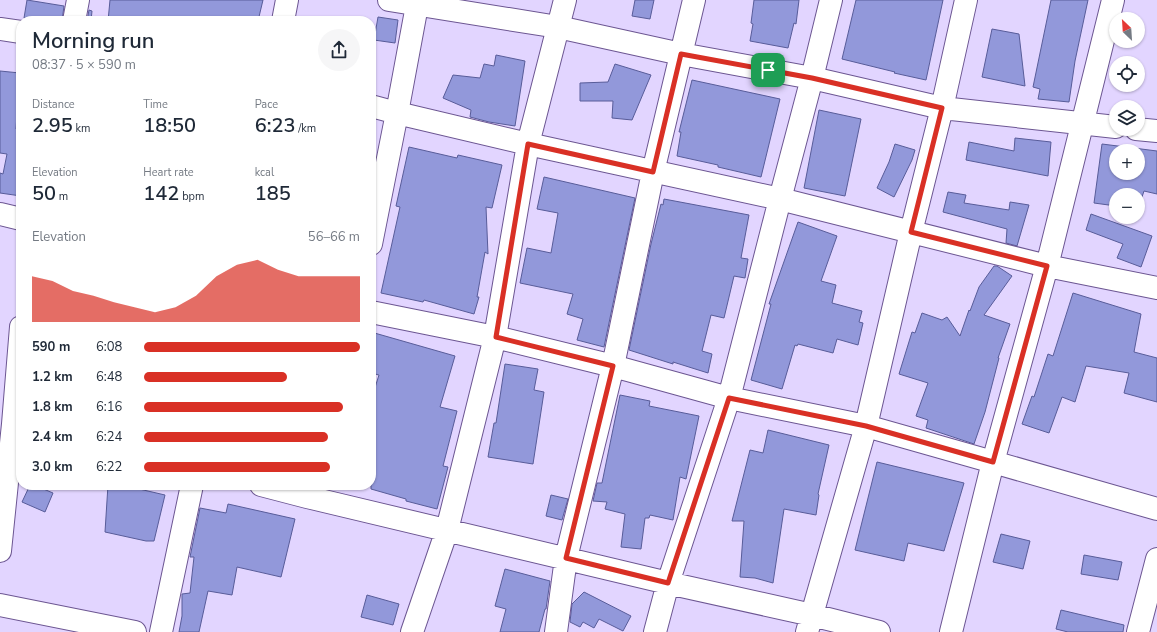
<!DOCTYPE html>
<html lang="en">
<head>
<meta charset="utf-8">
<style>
  :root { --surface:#fff; --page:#f6f6f7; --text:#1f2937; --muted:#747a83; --accent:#d93025 }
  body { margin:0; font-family:"Nunito Sans",sans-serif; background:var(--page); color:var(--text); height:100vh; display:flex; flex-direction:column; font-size:15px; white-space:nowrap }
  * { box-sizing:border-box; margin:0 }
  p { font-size:13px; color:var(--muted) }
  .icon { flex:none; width:22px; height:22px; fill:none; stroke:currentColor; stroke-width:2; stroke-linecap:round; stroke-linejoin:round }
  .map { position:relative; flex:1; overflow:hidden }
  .panel { position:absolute; left:16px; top:16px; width:360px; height:474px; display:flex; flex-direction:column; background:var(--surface); border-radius:16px; box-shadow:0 1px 3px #0004 }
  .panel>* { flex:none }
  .needle { width:26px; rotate:335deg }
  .fabs { position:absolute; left:1109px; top:12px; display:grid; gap:8px }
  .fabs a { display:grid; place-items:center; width:36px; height:36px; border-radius:50%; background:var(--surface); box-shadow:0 1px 3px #0004; font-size:20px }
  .pin { position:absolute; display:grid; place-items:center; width:34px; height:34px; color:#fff; margin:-17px; border-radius:8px; box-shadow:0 2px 6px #0006 }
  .round { display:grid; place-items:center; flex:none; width:42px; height:42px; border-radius:21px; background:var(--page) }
  .summary { display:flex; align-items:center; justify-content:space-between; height:68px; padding:0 16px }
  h1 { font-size:22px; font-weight:600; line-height:30px }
  .metrics { display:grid; grid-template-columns:repeat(3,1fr); gap:6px; height:68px; padding:4px 16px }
  .metrics div { display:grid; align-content:center }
  .metrics b { font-size:20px; font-weight:600 }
  .metrics small { font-size:11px; font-weight:400 }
  .metrics p { font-size:11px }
  .chart { height:112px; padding:8px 16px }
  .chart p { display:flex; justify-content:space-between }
  .chart svg { width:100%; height:72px; margin-top:4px; fill:var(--accent); opacity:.7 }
  ul { padding:0 16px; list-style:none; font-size:13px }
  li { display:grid; grid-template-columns:64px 48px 1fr; align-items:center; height:30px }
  li i { height:10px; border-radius:5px; background:var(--accent) }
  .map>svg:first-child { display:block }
  .building { fill:#9298da; stroke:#585c99; fill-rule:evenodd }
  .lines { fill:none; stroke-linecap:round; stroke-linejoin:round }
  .minor-casing { stroke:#6c5692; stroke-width:24 }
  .highway-casing { stroke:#6c5692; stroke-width:24 }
  .minor { stroke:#fff; stroke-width:22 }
  .highway { stroke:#fff; stroke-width:22 }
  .route-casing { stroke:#fff; stroke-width:8 }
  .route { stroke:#d93025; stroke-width:5 }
</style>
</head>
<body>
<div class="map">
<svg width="1157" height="632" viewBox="0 0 1157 632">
  <rect width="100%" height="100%" fill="#e2d5ff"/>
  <path class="building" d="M27 0 64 6 62 21H42L24 18Z
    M110 0H263L258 21H108Z
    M635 0H654L650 19 632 16Z
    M754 0H799L796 24 794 23 788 48 750 41 753 24 751 23Z
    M856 0H943L926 80 894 73 895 72 842 59Z
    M1051 0H1088L1075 61 1069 102 1038 99 1040 89 1033 87Z
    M89 10 92 11 91 21H87Z
    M378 17 398 20 395 43 374 40Z
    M992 29 1019 34 1025 86 982 77Z
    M496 55 525 61 515 126 489 122 470 117 471 110 443 98 453 75 480 78 484 64 494 66Z
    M615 64 651 75 632 120 612 118 613 101H580V83L608 82Z
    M0 71 20 73 16 129 21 130V196L0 193V173L3 174 7 154 0 153Z
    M692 80 780 99 761 177 718 167V165L677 156 681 132H679Z
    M819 110 861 119 845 196 804 188Z
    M1015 138 1051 142 1048 176 966 160 969 142 1014 151Z
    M895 144 915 150 912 160 894 197 877 188 889 162Z
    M1102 144 1157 151V194L1144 191 1138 209V195H1116V206L1094 203ZM1116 151H1138V173H1116Z
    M409 147 457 158 458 155 502 165 492 208 486 207 488 254 485 252 477 297H479L474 314 424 300 423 302 381 293 400 207 396 206Z
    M544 177 635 198 604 347 577 340 583 319 567 314 573 294 520 283 527 248 551 253 558 213 537 209Z
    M948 192 966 195 964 203 1009 210 1010 202 1029 205 1017 246 1006 243 1007 229 943 212Z
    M664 199 749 215 741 258 748 259 745 278 734 276 724 318 711 315 702 351 712 354 708 373 673 362V364L629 350 651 244 661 204 663 205Z
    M1091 214 1152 236 1141 267 1117 258 1123 244 1086 230Z
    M798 222 837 236 821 281 836 285 832 303 862 311 859 322 863 323 858 345 837 339 833 353 798 344 797 346 795 345 782 389 751 380 771 304H769Z
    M994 266H997L1012 276 984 315 1010 324 998 358H999L985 412 974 444 926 428 928 420 916 416 928 383 899 374 912 332 915 333 922 313 942 320 947 317 960 336 969 310 970 311 979 287Z
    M1073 293 1141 314 1134 352 1157 358V402L1124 393 1129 373 1086 366 1075 402 1062 397 1049 433 1022 424 1032 396 1034 397 1048 354 1053 356Z
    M371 332 455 356 440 407 457 411 443 466 448 467 437 509 406 501V499L371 489V400L379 375 371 373Z
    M505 364 538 369 534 390 544 392 533 464 488 457 494 423H496Z
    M620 395 650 401 649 406 699 416 686 479 680 477 673 520 650 515 649 518H645L641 549 621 547 625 514 605 509 607 502 593 501 597 483H602Z
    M768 430 829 445 818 494 819 495 816 515 784 509 773 583 755 578 740 577 744 521H732L750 450 763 453Z
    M877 462 964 483 944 551 908 543 904 561 855 550Z
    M30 485H34L53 493 45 512 22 502Z
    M108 485H122L165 495 154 541H146L105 532Z
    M551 495 568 499 562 520 546 516Z
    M228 504 295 519 281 577 237 567 232 595 208 591 199 632H179L182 616V594L190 593 194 557H190L200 508 226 513Z
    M1001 534 1030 541 1023 569 993 562Z
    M1084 555 1122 562 1118 580 1081 574Z
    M505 569 550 581 546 609H545L539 632H500L506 609 495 606Z
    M584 592 631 616 623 631 599 619 594 628 583 622 580 627 570 622 572 604Z
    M367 595 399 604 393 625 361 617Z
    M1061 610 1124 625 1123 632H1068L1056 629Z"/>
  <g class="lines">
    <g class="minor-casing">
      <path id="minor" d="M389 0 558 27 681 54 812 78 942 108 1116 127
        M74 21 78 0
        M283 21 287 0
        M0 29 21 32
        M371 106 397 113 528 144 780 199 1047 266 1157 288
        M1136 129 1157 131
        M0 214 21 219
        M371 244 397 113 418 0
        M371 312 495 337 613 366 729 398 866 426 993 462 1157 509
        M261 485 307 497 668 583 812 615 879 632
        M0 551 13 424 21 327
        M0 605 135 632
        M161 632 192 485
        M412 632 447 530 495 337 528 144 565 0
        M556 632 566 558 613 366 653 172 694 0
        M655 632 668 583 729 398 780 199 812 78 831 0
        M807 632 866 426 911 232 942 108 966 0
        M951 632 993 462 1047 266 1113 0"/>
    </g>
    <g class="highway-casing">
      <path id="highway" d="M1138 632 1157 559"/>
    </g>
    <use href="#minor" class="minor"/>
    <use href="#highway" class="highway"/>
  </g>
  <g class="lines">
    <g class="route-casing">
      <path id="route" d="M681 54 812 78 942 108 911 232 1047 266 993 462 866 426 729 398 668 583 566 558 613 366 496 337 528 144 653 172Z"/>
    </g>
    <use href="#route" class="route"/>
  </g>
</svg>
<div class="fabs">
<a><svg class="needle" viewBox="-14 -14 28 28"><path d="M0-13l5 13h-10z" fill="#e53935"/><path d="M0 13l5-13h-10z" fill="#747a83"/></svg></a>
<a><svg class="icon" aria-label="locate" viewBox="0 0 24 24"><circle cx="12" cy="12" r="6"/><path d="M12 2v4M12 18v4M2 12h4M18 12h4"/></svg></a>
<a><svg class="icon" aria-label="layers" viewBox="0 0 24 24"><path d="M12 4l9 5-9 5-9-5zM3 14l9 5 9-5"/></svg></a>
<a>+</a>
<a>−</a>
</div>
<div class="pin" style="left:768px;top:70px;background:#1e9e55"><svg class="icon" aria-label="arrive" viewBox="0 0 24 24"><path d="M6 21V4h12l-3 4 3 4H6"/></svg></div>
<section class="panel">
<div class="summary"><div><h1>Morning run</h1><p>08:37 · 5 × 590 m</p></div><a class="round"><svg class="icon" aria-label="share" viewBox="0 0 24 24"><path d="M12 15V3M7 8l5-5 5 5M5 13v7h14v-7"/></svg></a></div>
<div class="metrics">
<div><p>Distance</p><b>2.95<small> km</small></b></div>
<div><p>Time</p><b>18:50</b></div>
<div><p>Pace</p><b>6:23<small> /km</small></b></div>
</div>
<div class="metrics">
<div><p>Elevation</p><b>50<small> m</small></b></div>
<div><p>Heart rate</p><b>142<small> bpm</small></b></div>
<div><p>kcal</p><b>185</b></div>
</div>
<div class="chart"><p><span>Elevation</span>56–66 m</p>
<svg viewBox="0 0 160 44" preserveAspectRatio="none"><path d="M0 44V16L10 19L20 25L30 28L40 32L50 35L60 38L70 35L80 28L90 16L100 9L110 6L120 12L130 16L140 16L150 16L160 16V44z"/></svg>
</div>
<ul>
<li><b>590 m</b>6:08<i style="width:100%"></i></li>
<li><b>1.2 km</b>6:48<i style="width:66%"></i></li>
<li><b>1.8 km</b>6:16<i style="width:92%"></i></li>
<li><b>2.4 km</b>6:24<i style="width:85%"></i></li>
<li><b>3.0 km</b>6:22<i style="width:86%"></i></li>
</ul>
</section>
</div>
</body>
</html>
